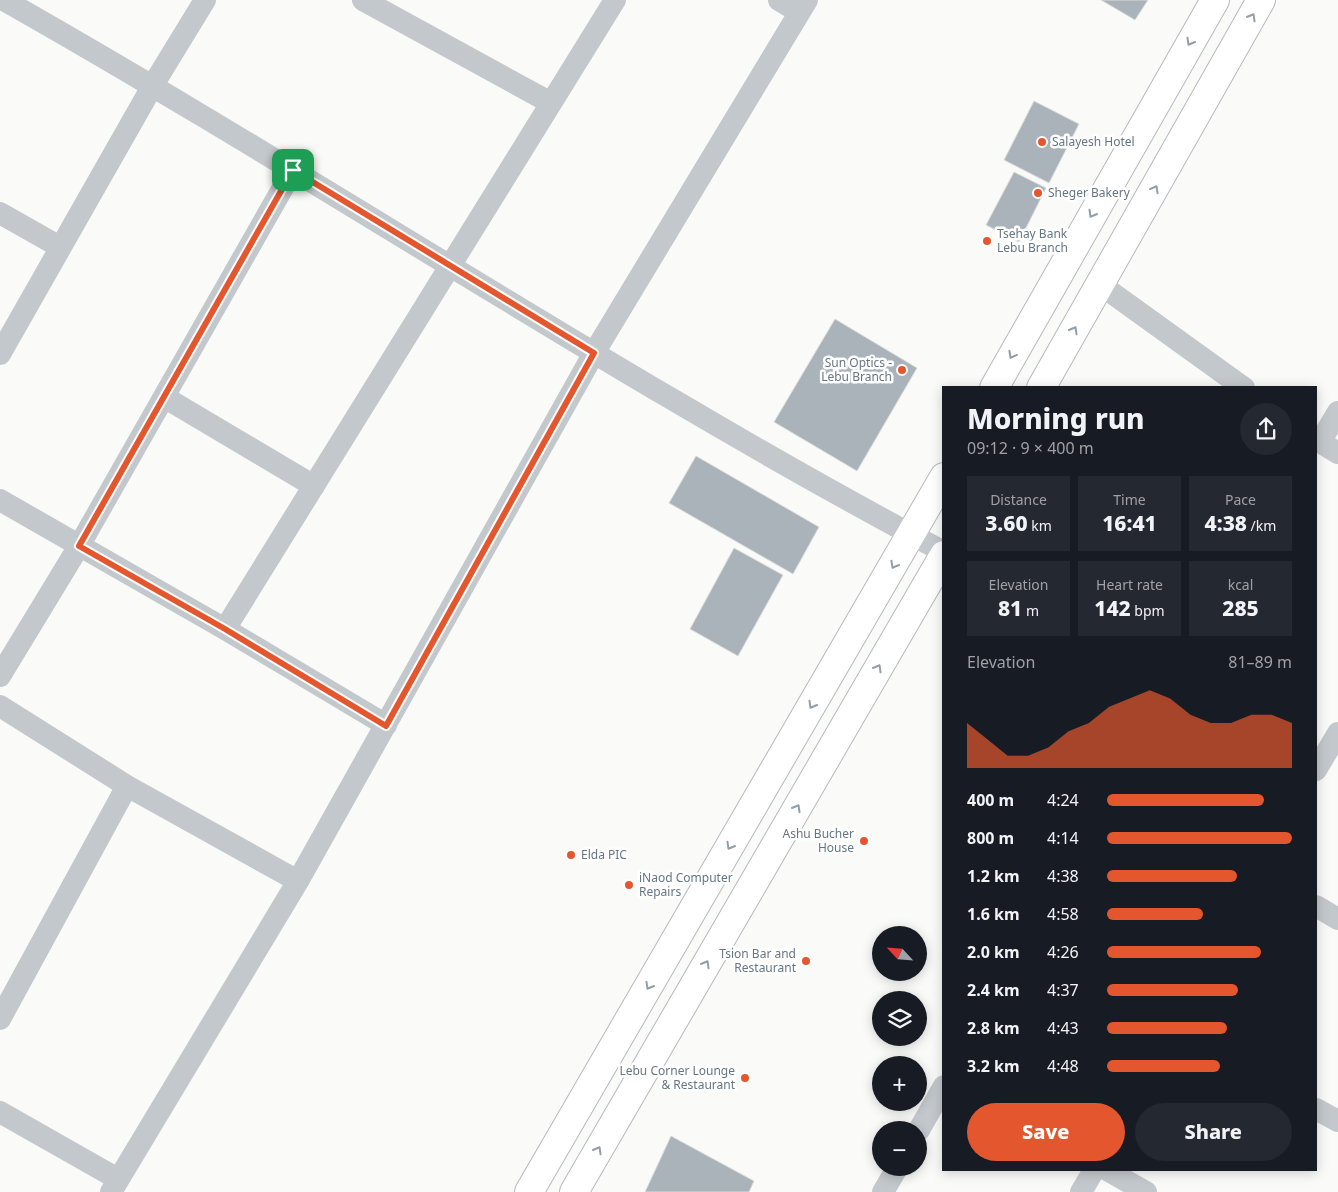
<!DOCTYPE html>
<html lang="en">
<head>
<meta charset="utf-8">
<style>
  :root { --surface:#171b24; --page:#242831; --text:#f1f3f6; --muted:#9ea1a6; --accent:#e4572e }
  body { margin:0; font-family:"Noto Sans",sans-serif; background:var(--page); color:var(--text); height:100vh; display:flex; flex-direction:column; font-size:19px; white-space:nowrap }
  * { box-sizing:border-box; margin:0 }
  p { font-size:16px; color:var(--muted) }
  .icon { flex:none; width:28px; height:28px; fill:none; stroke:currentColor; stroke-width:2; stroke-linecap:round; stroke-linejoin:round }
  .map { position:relative; flex:1; overflow:hidden }
  .side { position:absolute; left:942px; top:386px; width:375px; height:785px; display:flex; flex-direction:column; background:var(--surface); border-radius:0px; box-shadow:0 2px 12px #0003 }
  .side>* { flex:none }
  .needle { width:32px; rotate:296deg }
  .controls { position:absolute; left:872px; top:926px; display:grid; gap:10px }
  .controls a { display:grid; place-items:center; width:55px; height:55px; border-radius:50%; background:var(--surface); box-shadow:0 2px 12px #0003; font-size:25px }
  .pin { position:absolute; display:grid; place-items:center; width:42px; height:42px; color:#fff; margin:-21px; border-radius:10px; box-shadow:0 2px 8px #0006 }
  .round { display:grid; place-items:center; flex:none; width:52px; height:52px; border-radius:26px; background:var(--page) }
  .head { display:flex; align-items:center; justify-content:space-between; height:85px; padding:0 25px }
  h1 { font-size:28px; font-weight:800; line-height:38px }
  .figures { display:grid; grid-template-columns:repeat(3,1fr); gap:8px; height:85px; padding:5px 25px }
  .figures div { display:grid; align-content:center; border-radius:0px; background:var(--page); text-align:center }
  .figures b { font-size:21px; font-weight:800 }
  .figures small { font-size:14px; font-weight:400 }
  .figures p { font-size:14px }
  .chart { height:140px; padding:10px 25px }
  .chart p { display:flex; justify-content:space-between }
  .chart svg { width:100%; height:90px; margin-top:5px; fill:var(--accent); opacity:.7 }
  .button { display:flex; gap:10px; margin-top:auto; padding:10px 25px }
  .button a { flex:1; height:58px; border-radius:30px; background:var(--accent); color:#fff; font-size:20px; font-weight:800; line-height:58px; text-align:center }
  .button a+a { background:var(--page); color:var(--text) }
  ul { padding:0 25px; list-style:none; font-size:16px }
  li { display:grid; grid-template-columns:80px 60px 1fr; align-items:center; height:38px }
  li i { height:12px; border-radius:6px; background:var(--accent) }
  .map>svg:first-child { display:block }
  .building { fill:#aab3b9; stroke:#dcdcda }
  .lines { fill:none; stroke-linecap:round; stroke-linejoin:round }
  .primary-casing { stroke:#b5babe; stroke-width:30 }
  .minor { stroke:#c3c8cc; stroke-width:22 }
  .primary { stroke:#fff; stroke-width:28 }
  .oneway { stroke:#939fa8 }
  .route-casing { stroke:#fff; stroke-width:10 }
  .route { stroke:#e4572e; stroke-width:6 }
  .poi-dot { fill:#e4572e; stroke:#fff; stroke-width:2 }
  .labels { text-anchor:middle; stroke-width:5; stroke-linejoin:round; paint-order:stroke }
  .poi-label { font-size:12px; fill:#657683; stroke:#fff; text-anchor:start }
</style>
</head>
<body>
<div class="map">
<svg width="1338" height="1192" viewBox="0 0 1338 1192">
  <rect width="100%" height="100%" fill="#fafaf8"/>
  <path class="building" d="M1101 0H1148L1135 20Z
    M1034 101 1079 124 1049 183 1004 160Z
    M1014 172 1046 188 1019 242 986 225Z
    M835 319 917 368 857 471 774 422Z
    M696 456 819 527 793 574 669 503Z
    M734 548 783 575 738 656 690 629Z
    M671 1136 754 1181 749 1192H645Z"/>
  <g class="lines">
    <g class="primary-casing">
      <path id="primary" d="M994 388 1215 0
        M1041 388 1261 0
        M529 1192 944 477
        M574 1192 944 555"/>
    </g>
    <path class="minor" d="M4 0C320 179 623 382 944 552
      M363 0 551 103
      M779 0 799 12
      M0 213 60 247
      M1101 285 1244 388
      M0 354 153 85 205 0
      M164 397 314 486
      M1338 412 1320 442 1338 453
      M0 500 225 629 386 725
      M225 629 615 0
      M0 676 79 546 293 170
      M0 706 127 786 298 881
      M1316 770 1338 733
      M1316 906 1338 919
      M0 1019 127 786
      M1316 1109 1338 1121
      M0 1112 118 1179
      M919 1130 944 1086
      M1107 1170 1146 1192
      M111 1192 298 881 594 353 807 0
      M883 1192 897 1168
      M1081 1192 1094 1170"/>
    <use href="#primary" class="primary"/>
  </g>
  <defs><path id="oneway-chevron" d="M-2-3.5L2.5 0L-2 3.5" fill="none" stroke-width="1.6" stroke-linecap="round" stroke-linejoin="round" transform="scale(1.25)"/></defs>
  <g class="oneway">
    <use href="#oneway-chevron" transform="translate(1252 17) rotate(-60)"/>
    <use href="#oneway-chevron" transform="translate(1190 42) rotate(120)"/>
    <use href="#oneway-chevron" transform="translate(1155 189) rotate(-61)"/>
    <use href="#oneway-chevron" transform="translate(1092 214) rotate(120)"/>
    <use href="#oneway-chevron" transform="translate(1074 330) rotate(-60)"/>
    <use href="#oneway-chevron" transform="translate(1012 355) rotate(119)"/>
    <use href="#oneway-chevron" transform="translate(894 565) rotate(120)"/>
    <use href="#oneway-chevron" transform="translate(878 668) rotate(-60)"/>
    <use href="#oneway-chevron" transform="translate(812 705) rotate(120)"/>
    <use href="#oneway-chevron" transform="translate(797 808) rotate(-60)"/>
    <use href="#oneway-chevron" transform="translate(730 846) rotate(120)"/>
    <use href="#oneway-chevron" transform="translate(706 964) rotate(-60)"/>
    <use href="#oneway-chevron" transform="translate(649 986) rotate(120)"/>
    <use href="#oneway-chevron" transform="translate(598 1150) rotate(-60)"/>
  </g>
  <g class="lines">
    <g class="route-casing">
      <path id="route" d="M293 170 594 353 386 726 225 629 79 546Z"/>
    </g>
    <use href="#route" class="route"/>
  </g>
  <g class="poi-dot">
    <circle cx="1042" cy="142" r="5"/>
    <circle cx="1038" cy="193" r="5"/>
    <circle cx="987" cy="241" r="5"/>
    <circle cx="902" cy="370" r="5"/>
    <circle cx="864" cy="841" r="5"/>
    <circle cx="571" cy="855" r="5"/>
    <circle cx="629" cy="885" r="5"/>
    <circle cx="806" cy="961" r="5"/>
    <circle cx="745" cy="1078" r="5"/>
  </g>
  <g class="labels">
    <g class="poi-label">
      <text x="1052" y="146">Salayesh Hotel</text>
      <text x="1048" y="197">Sheger Bakery</text>
      <text x="997" y="238">Tsehay Bank<tspan x="997" dy="14">Lebu Branch</tspan></text>
      <text x="892" y="367" text-anchor="end">Sun Optics -<tspan x="892" dy="14">Lebu Branch</tspan></text>
      <text x="854" y="838" text-anchor="end">Ashu Bucher<tspan x="854" dy="14">House</tspan></text>
      <text x="581" y="859">Elda PIC</text>
      <text x="639" y="882">iNaod Computer<tspan x="639" dy="14">Repairs</tspan></text>
      <text x="796" y="958" text-anchor="end">Tsion Bar and<tspan x="796" dy="14">Restaurant</tspan></text>
      <text x="735" y="1075" text-anchor="end">Lebu Corner Lounge<tspan x="735" dy="14">&amp; Restaurant</tspan></text>
    </g>
  </g>
</svg>
<div class="controls">
<a><svg class="needle" viewBox="-14 -14 28 28"><path d="M0-13l5 13h-10z" fill="#e53935"/><path d="M0 13l5-13h-10z" fill="#9ea1a6"/></svg></a>
<a><svg class="icon" aria-label="layers" viewBox="0 0 24 24"><path d="M12 4l9 5-9 5-9-5zM3 14l9 5 9-5"/></svg></a>
<a>+</a>
<a>−</a>
</div>
<div class="pin" style="left:293px;top:170px;background:#1e9e55"><svg class="icon" aria-label="arrive" viewBox="0 0 24 24"><path d="M6 21V4h12l-3 4 3 4H6"/></svg></div>
<section class="side">
<div class="head"><div><h1>Morning run</h1><p>09:12 · 9 × 400 m</p></div><a class="round"><svg class="icon" aria-label="share" viewBox="0 0 24 24"><path d="M12 15V3M7 8l5-5 5 5M5 13v7h14v-7"/></svg></a></div>
<div class="figures">
<div><p>Distance</p><b>3.60<small> km</small></b></div>
<div><p>Time</p><b>16:41</b></div>
<div><p>Pace</p><b>4:38<small> /km</small></b></div>
</div>
<div class="figures">
<div><p>Elevation</p><b>81<small> m</small></b></div>
<div><p>Heart rate</p><b>142<small> bpm</small></b></div>
<div><p>kcal</p><b>285</b></div>
</div>
<div class="chart"><p><span>Elevation</span>81–89 m</p>
<svg viewBox="0 0 160 44" preserveAspectRatio="none"><path d="M0 44V22L10 30L20 38L30 38L40 34L50 26L60 22L70 14L80 10L90 6L100 10L110 18L120 22L130 22L140 18L150 18L160 22V44z"/></svg>
</div>
<ul>
<li><b>400 m</b>4:24<i style="width:85%"></i></li>
<li><b>800 m</b>4:14<i style="width:100%"></i></li>
<li><b>1.2 km</b>4:38<i style="width:70%"></i></li>
<li><b>1.6 km</b>4:58<i style="width:52%"></i></li>
<li><b>2.0 km</b>4:26<i style="width:83%"></i></li>
<li><b>2.4 km</b>4:37<i style="width:71%"></i></li>
<li><b>2.8 km</b>4:43<i style="width:65%"></i></li>
<li><b>3.2 km</b>4:48<i style="width:61%"></i></li>
</ul>
<div class="button"><a>Save</a><a>Share</a></div>
</section>
</div>
</body>
</html>
